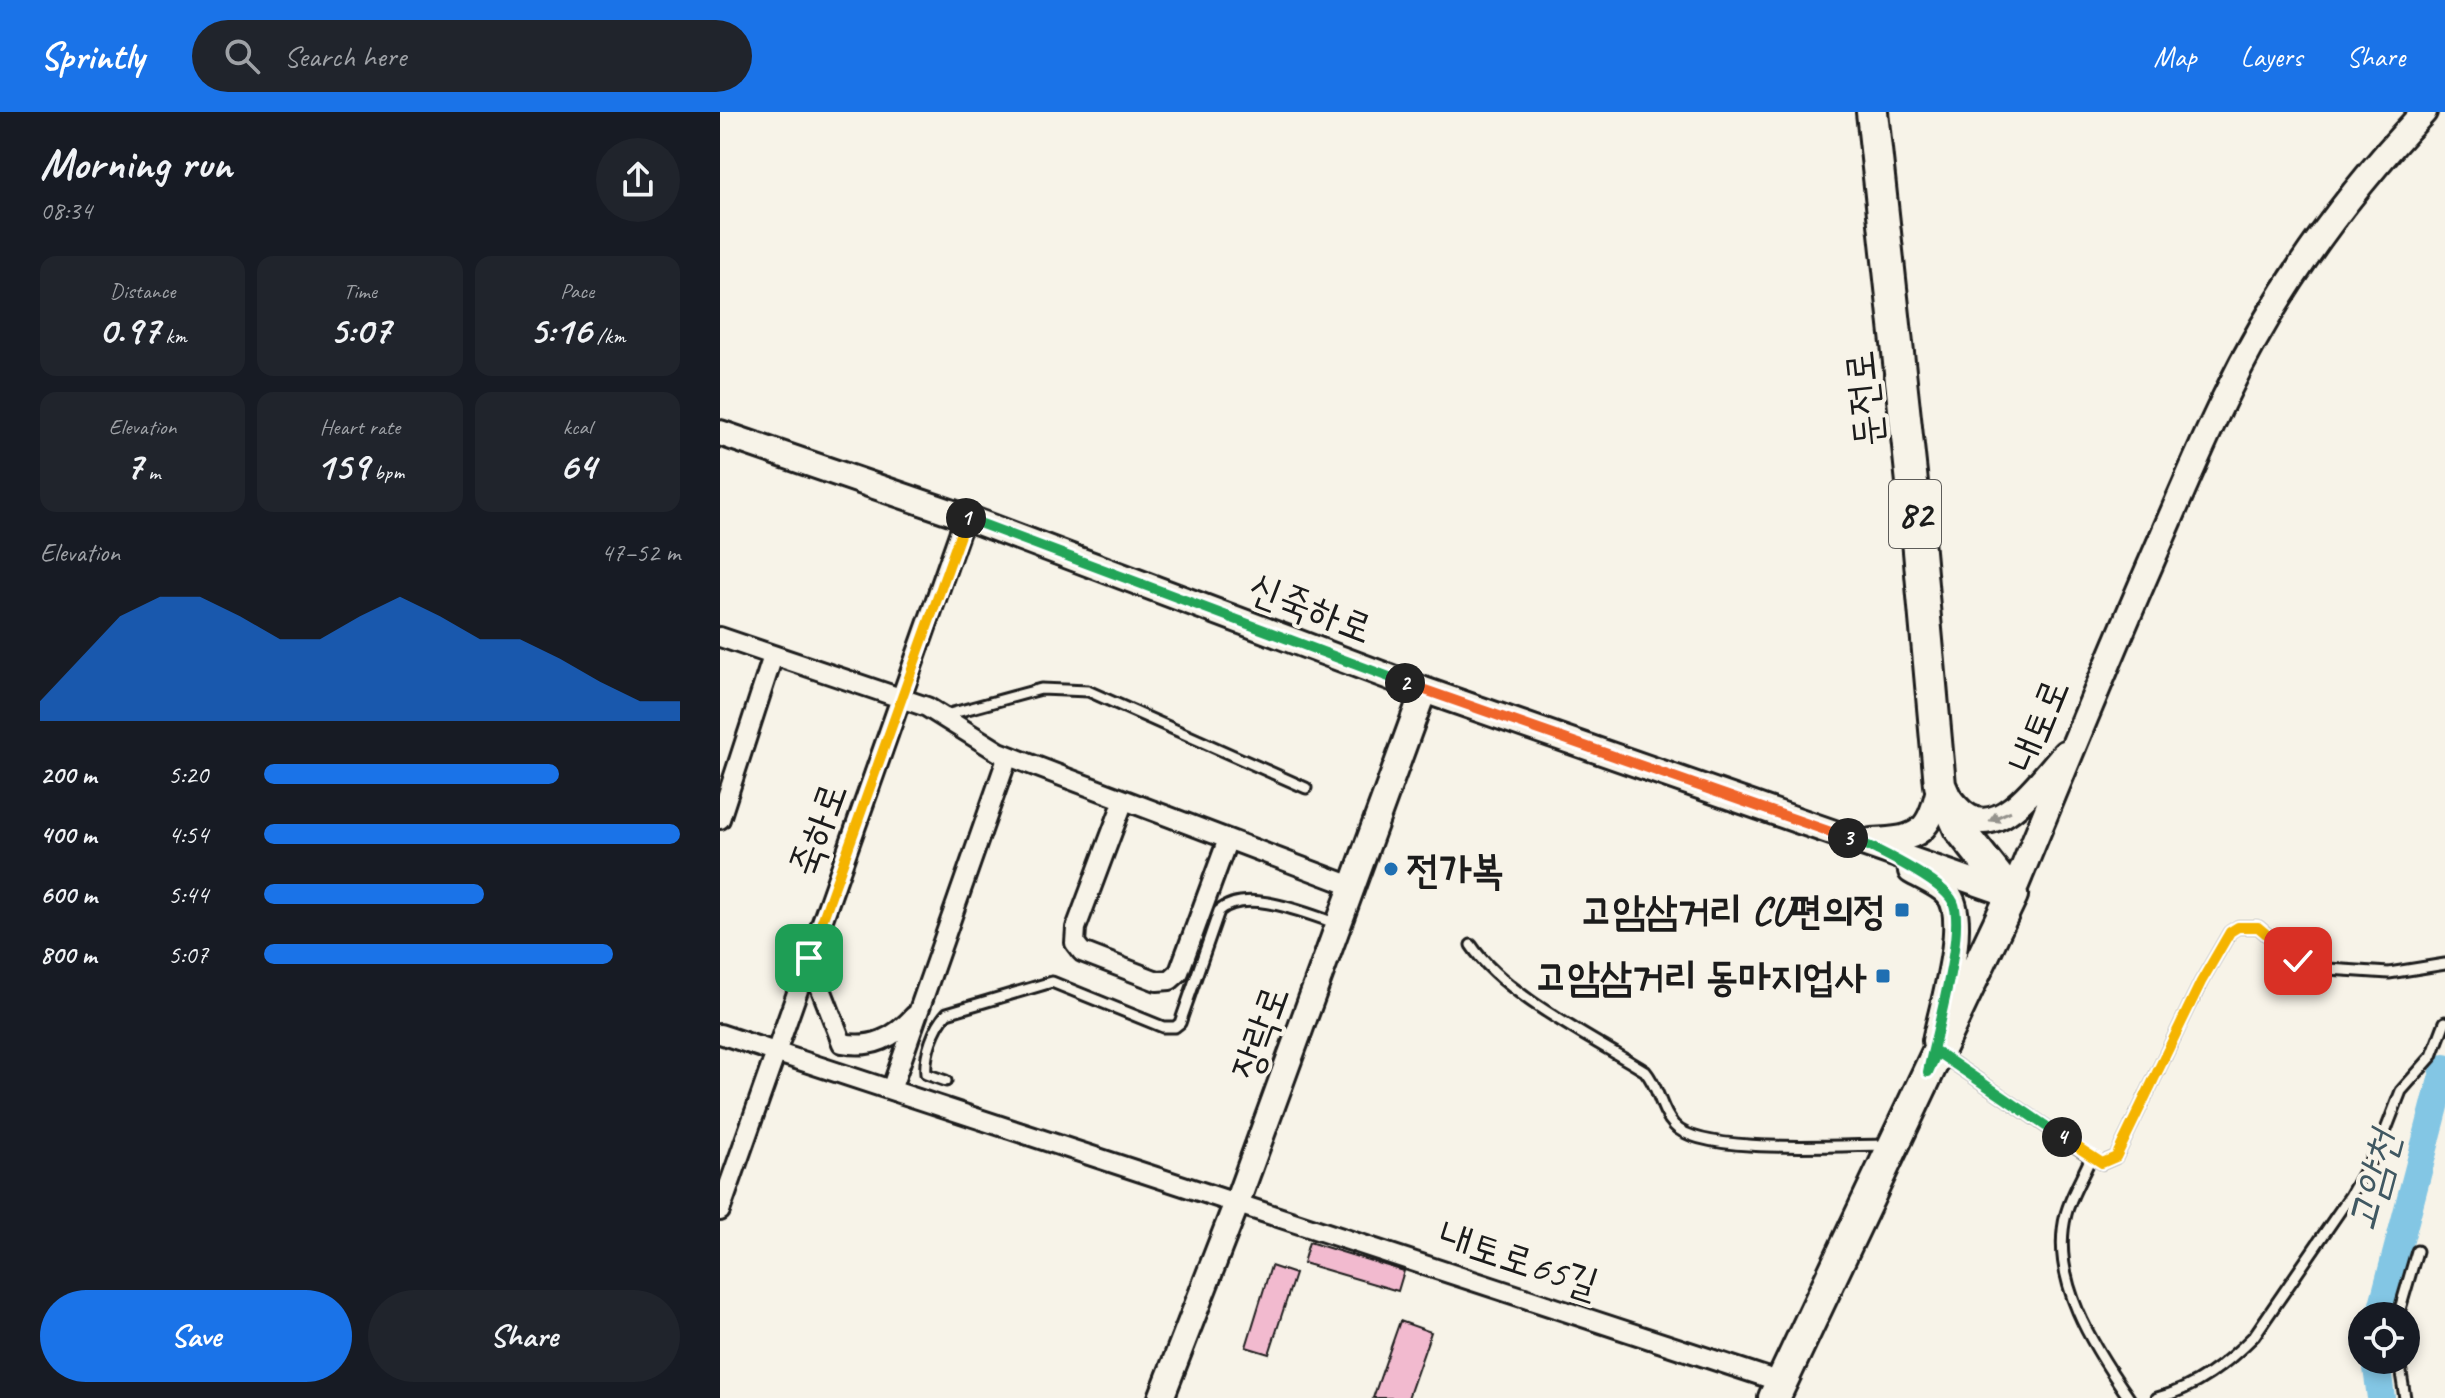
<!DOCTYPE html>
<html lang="en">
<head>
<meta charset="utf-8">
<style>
  :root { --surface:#171b24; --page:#20242c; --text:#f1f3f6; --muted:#9ea1a6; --accent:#1a73e8 }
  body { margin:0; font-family:Caveat,"Poor Story",sans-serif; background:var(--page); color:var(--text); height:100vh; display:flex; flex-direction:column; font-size:30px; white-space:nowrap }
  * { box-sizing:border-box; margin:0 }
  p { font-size:26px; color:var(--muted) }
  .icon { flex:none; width:44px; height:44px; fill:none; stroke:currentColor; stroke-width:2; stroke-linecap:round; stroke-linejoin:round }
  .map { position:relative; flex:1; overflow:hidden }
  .side { display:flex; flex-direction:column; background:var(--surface); width:720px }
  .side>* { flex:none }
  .tools { position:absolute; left:1628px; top:1190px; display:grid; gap:16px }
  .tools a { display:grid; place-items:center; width:72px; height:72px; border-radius:50%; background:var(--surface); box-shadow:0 4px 12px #0003; font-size:40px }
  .pin { position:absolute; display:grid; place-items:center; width:68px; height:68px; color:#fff; margin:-34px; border-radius:16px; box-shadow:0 4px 12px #0006 }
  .km { position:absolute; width:40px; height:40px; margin:-20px; border-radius:50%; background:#222; color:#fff; font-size:22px; line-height:40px; text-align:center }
  .round { display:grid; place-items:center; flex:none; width:84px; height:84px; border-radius:42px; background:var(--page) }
  .headline { display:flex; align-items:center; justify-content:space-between; height:136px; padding:0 40px }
  h1 { font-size:44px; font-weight:700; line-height:60px }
  .figures { display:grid; grid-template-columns:repeat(3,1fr); gap:12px; height:136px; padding:8px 40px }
  .figures div { display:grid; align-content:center; border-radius:16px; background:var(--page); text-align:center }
  .figures b { font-size:40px; font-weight:700 }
  .figures small { font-size:22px; font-weight:400 }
  .figures p { font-size:22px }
  .chart { height:224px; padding:16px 40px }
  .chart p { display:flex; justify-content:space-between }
  .chart svg { width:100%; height:144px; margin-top:8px; fill:var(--accent); opacity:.7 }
  .action { display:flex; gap:16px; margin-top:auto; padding:16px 40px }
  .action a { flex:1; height:92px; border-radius:48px; background:var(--accent); color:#fff; font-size:32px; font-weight:700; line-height:92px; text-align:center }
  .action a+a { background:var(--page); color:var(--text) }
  ul { padding:0 40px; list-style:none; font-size:26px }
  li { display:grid; grid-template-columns:128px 96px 1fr; align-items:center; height:60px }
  li i { height:20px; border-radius:10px; background:var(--accent) }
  header { display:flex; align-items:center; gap:48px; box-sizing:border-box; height:112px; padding:0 40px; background:var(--accent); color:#fff }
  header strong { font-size:38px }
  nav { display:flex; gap:44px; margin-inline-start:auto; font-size:28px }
  .search { width:560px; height:72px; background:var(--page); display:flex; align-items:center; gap:20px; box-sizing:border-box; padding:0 28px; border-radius:44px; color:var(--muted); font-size:30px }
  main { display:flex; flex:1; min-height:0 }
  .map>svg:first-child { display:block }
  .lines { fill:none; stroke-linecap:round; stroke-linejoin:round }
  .river { stroke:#83c6e4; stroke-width:28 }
  .building { fill:#f2bacf; stroke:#1c1c1c; stroke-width:2 }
  .service-casing { stroke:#1c1c1c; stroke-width:15 }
  .minor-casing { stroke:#1c1c1c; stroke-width:24 }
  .tertiary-casing { stroke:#1c1c1c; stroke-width:30 }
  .primary-casing { stroke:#1c1c1c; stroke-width:36 }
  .service { stroke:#f7f3e8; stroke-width:9 }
  .minor { stroke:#f7f3e8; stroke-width:18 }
  .tertiary { stroke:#f7f3e8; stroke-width:24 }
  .primary { stroke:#f7f3e8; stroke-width:30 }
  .oneway { fill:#94928c }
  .split-1-casing { stroke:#fff; stroke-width:16 }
  .split-2-casing { stroke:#fff; stroke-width:16 }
  .split-3-casing { stroke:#fff; stroke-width:16 }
  .split-4-casing { stroke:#fff; stroke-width:16 }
  .split-5-casing { stroke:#fff; stroke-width:16 }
  .split-1 { stroke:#f5b400; stroke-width:10 }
  .split-2 { stroke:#22a559; stroke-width:10 }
  .split-3 { stroke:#f0652b; stroke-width:10 }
  .split-4 { stroke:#22a559; stroke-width:10 }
  .split-5 { stroke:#f5b400; stroke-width:10 }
  .poi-dot { fill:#1f6fb2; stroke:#f7f3e8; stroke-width:3 }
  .labels { text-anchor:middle; stroke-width:8; stroke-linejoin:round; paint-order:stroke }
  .shield { fill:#f7f3e8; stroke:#5e5c59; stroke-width:2 }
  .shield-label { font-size:38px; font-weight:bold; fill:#1c1c1c }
  .street-label { font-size:40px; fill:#1c1c1c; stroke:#f7f3e8 }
  .poi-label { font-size:40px; font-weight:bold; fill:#1c1c1c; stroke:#f7f3e8; text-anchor:end }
  .water-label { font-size:42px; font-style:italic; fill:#405862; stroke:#f7f3e8 }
</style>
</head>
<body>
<header>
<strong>Sprintly</strong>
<div class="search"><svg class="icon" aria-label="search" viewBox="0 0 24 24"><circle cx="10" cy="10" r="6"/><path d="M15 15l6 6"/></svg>Search here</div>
<nav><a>Map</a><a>Layers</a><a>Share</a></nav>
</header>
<main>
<section class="side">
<div class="headline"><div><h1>Morning run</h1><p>08:34</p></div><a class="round"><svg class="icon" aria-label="share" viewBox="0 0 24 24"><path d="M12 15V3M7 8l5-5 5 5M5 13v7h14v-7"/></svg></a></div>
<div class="figures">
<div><p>Distance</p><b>0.97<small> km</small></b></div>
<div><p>Time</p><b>5:07</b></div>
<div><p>Pace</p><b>5:16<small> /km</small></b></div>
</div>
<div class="figures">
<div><p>Elevation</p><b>7<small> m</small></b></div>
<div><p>Heart rate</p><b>159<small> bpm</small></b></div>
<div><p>kcal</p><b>64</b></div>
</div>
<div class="chart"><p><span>Elevation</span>47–52 m</p>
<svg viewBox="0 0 160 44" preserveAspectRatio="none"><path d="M0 44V38L10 25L20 12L30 6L40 6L50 12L60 19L70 19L80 12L90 6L100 12L110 19L120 19L130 25L140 32L150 38L160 38V44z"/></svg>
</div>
<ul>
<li><b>200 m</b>5:20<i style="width:71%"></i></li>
<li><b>400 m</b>4:54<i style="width:100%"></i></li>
<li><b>600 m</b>5:44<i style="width:53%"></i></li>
<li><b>800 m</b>5:07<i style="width:84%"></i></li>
</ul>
<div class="action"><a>Save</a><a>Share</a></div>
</section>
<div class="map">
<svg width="1725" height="1286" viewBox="0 0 1725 1286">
  <rect width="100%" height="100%" fill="#f7f3e8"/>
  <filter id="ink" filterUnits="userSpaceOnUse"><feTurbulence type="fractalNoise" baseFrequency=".0125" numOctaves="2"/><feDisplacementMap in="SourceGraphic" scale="16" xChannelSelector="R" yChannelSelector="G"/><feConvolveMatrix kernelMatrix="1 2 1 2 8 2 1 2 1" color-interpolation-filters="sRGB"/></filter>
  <g filter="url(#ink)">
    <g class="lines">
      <path class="river" d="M1660 1204 1725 956
        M1656 1248 1661 1286"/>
    </g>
    <path class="building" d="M589 1130 684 1159 678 1179 583 1151Z
      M551 1154 575 1162 549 1242 526 1235Z
      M680 1209 711 1220 688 1286H653Z"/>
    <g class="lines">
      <g class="service-casing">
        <path id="service" d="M222 604 321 577 368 579 586 676
          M751 833C784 883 874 927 925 959 940 977 940 998 954 1013 979 1043 1124 1033 1166 1033
          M1220 942 1371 1045
          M226 969 206 962C204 943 214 915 227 901L332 870 443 915H455L460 911 499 799C527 775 587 802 618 812
          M1678 1204 1697 1139
          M1679 1248 1685 1286
          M1409 1286C1374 1236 1329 1167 1346 1102 1351 1083 1363 1064 1371 1045L1382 1051 1396 1045 1481 870 1510 820 1518 815H1538L1578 849 1593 856 1669 861 1725 852
          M1437 1286C1476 1276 1506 1252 1534 1224L1630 1084 1662 1028 1681 979 1712 944 1725 910"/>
      </g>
      <g class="minor-casing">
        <path id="minor" d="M0 525 207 595 279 640 302 649 632 774
          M404 688 356 816 355 831 362 840 437 869 450 868 459 860 508 727
          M0 707 53 544
          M89 846 122 931C152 937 174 926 194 904
          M0 922 1061 1270
          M171 978 288 644
          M0 1099 245 405"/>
      </g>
      <g class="tertiary-casing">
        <path id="tertiary" d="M0 321 245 405 704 578 1292 783C1340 667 1387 551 1437 437 1459 387 1480 336 1504 287 1554 182 1625 84 1704 0
          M1151 729C1201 727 1209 721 1220 673 1228 684 1236 698 1249 705 1283 725 1324 663 1345 641
          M1191 759C1203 766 1219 772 1228 782 1250 807 1221 898 1215 929
          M441 1286 516 1093 704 578"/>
      </g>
      <g class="primary-casing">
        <path id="primary" d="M1054 1286 1292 783 1239 716 1220 673 1197 417 1152 0"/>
      </g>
      <use href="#service" class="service"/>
      <use href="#minor" class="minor"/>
      <use href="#tertiary" class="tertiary"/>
      <use href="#primary" class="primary"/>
    </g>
    <defs><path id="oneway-solid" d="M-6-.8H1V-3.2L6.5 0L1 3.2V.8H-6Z" transform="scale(2)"/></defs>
    <use class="oneway" href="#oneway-solid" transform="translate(1280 704) rotate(156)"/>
  </g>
  <g class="lines" filter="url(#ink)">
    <g class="split-1-casing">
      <path id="split-1" d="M89 846 246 406"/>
    </g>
    <g class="split-2-casing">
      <path id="split-2" d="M246 406 685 571"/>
    </g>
    <g class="split-3-casing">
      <path id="split-3" d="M685 571 1128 726"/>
    </g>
    <g class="split-4-casing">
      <path id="split-4" d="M1128 726C1150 733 1224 770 1233 790 1246 817 1215 925 1208 960L1217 940 1342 1025"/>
    </g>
    <g class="split-5-casing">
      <path id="split-5" d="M1342 1025 1382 1051 1396 1045 1481 870 1510 820 1518 815H1538L1578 849"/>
    </g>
    <use href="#split-1" class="split-1"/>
    <use href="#split-2" class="split-2"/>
    <use href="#split-3" class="split-3"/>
    <use href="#split-4" class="split-4"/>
    <use href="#split-5" class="split-5"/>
  </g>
  <g class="poi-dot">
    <circle cx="671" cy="757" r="8"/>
    <rect x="1174" y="790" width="16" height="16" rx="4"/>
    <rect x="1155" y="856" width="16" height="16" rx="4"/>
  </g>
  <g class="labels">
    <rect class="shield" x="1169" y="368" width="52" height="68" rx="6"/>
    <g class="shield-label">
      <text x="1195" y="415">82</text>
    </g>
    <g class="street-label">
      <text transform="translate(1143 287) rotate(-96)" y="14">둔전로</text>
      <text transform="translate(591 495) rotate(21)" y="14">신죽하로</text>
      <text transform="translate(1318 613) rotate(-68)" y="14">내토로</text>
      <text transform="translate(97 717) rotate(-70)" y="14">죽하로</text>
      <text transform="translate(539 920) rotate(-70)" y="14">장락로</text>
      <text transform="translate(799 1147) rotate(18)" y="14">내토로65길</text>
    </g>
    <g class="poi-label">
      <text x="687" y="771" text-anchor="start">전가복</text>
      <text x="1166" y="812">고암삼거리 CU편의정</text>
      <text x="1147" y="878">고암삼거리 동마지업사</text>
    </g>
    <g class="water-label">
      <text transform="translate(1652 1069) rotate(-75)" y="15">고암천</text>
    </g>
  </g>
</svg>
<div class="tools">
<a><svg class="icon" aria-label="locate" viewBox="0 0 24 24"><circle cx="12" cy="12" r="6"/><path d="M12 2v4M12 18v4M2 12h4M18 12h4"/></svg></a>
</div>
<div class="pin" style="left:89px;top:846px;background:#1e9e55"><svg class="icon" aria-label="arrive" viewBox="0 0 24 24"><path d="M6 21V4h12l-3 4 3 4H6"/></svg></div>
<div class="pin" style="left:1578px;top:849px;background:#d93025"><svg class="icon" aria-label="check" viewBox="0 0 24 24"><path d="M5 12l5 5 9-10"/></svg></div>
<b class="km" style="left:246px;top:406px">1</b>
<b class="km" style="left:685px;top:571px">2</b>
<b class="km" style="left:1128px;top:726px">3</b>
<b class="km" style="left:1342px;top:1025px">4</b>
</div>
</main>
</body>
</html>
